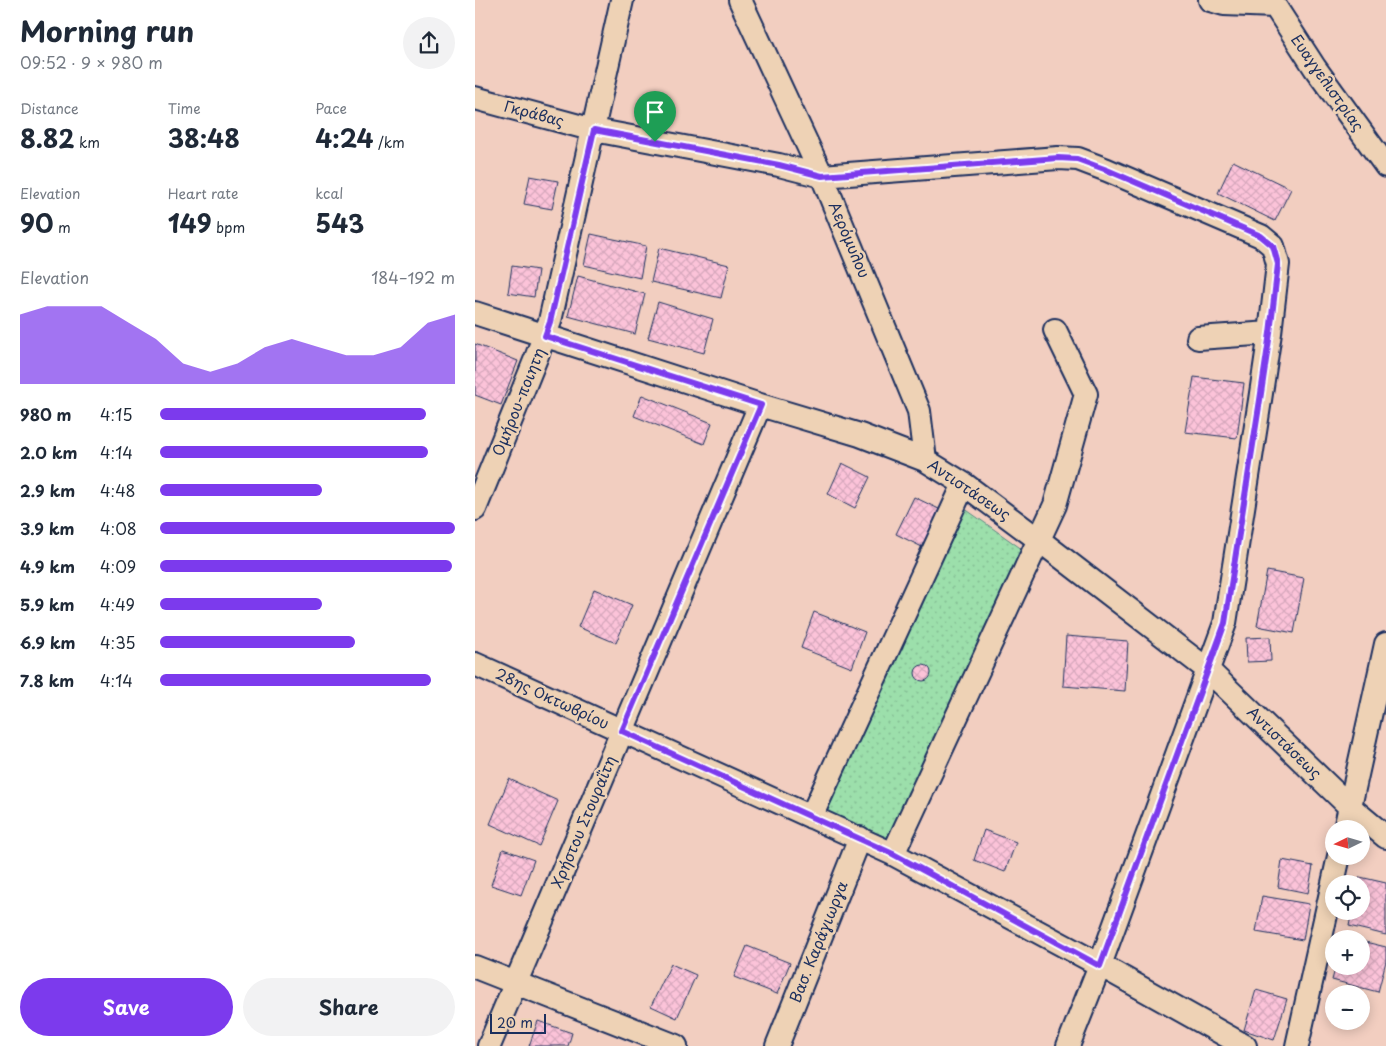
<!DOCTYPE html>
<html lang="en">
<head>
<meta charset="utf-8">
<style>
  :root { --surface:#fff; --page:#f2f2f3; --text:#1f2937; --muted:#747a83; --accent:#7c3aed }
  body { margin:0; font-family:"Playpen Sans",sans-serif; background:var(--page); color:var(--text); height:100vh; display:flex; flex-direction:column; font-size:19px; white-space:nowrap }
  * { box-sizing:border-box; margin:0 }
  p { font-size:16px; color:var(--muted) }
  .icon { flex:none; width:28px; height:28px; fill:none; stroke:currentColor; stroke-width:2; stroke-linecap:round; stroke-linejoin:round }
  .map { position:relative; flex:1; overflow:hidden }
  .drawer { display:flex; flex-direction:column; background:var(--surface); width:475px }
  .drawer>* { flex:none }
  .needle { width:32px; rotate:265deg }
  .controls { position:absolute; left:850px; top:820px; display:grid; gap:10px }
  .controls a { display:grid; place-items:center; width:45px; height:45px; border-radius:50%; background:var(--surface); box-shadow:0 2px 12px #0003; font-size:25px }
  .scale { position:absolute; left:15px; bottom:12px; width:56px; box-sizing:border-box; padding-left:5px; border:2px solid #1b2f5e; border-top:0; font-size:14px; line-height:18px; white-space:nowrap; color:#1b2f5e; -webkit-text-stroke:4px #eed2b5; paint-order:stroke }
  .pin { position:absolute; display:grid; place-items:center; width:42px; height:42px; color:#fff; margin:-51px -21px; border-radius:50% 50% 50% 0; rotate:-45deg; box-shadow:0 0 5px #0007 }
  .pin .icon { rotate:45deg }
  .round { display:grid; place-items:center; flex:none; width:52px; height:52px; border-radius:26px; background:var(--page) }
  .overview { display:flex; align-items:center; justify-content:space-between; height:85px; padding:0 20px }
  h1 { font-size:28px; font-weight:700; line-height:38px }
  .figures { display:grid; grid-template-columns:repeat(3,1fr); gap:8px; height:85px; padding:5px 20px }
  .figures div { display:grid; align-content:center }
  .figures b { font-size:25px; font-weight:700 }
  .figures small { font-size:14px; font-weight:400 }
  .figures p { font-size:14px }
  .chart { height:140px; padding:10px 20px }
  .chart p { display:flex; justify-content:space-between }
  .chart svg { width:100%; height:90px; margin-top:5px; fill:var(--accent); opacity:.7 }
  .cta { display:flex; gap:10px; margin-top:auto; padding:10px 20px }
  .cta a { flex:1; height:58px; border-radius:30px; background:var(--accent); color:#fff; font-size:20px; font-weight:700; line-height:58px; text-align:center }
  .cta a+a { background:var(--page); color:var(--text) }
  ul { padding:0 20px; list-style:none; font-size:16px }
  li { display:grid; grid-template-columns:80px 60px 1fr; align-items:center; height:38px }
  li i { height:12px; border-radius:6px; background:var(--accent) }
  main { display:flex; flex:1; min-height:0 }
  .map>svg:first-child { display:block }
  .park { fill:url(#park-dots); stroke:#5c8784 }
  .building { fill:url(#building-cross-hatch); stroke:#1b2f5e }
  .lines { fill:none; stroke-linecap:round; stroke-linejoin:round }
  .minor-casing { stroke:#1b2f5e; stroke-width:26 }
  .minor { stroke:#eed2b5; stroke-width:22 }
  .route-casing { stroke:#fff; stroke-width:10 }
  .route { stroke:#7c3aed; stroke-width:6 }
  .labels { text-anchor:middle; stroke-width:5; stroke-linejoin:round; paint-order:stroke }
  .street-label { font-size:15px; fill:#1b2f5e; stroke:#eed2b5 }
</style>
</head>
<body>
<main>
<section class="drawer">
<div class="overview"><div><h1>Morning run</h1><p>09:52 · 9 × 980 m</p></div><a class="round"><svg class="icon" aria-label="share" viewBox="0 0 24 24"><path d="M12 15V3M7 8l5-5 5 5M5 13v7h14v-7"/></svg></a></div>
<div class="figures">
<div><p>Distance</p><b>8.82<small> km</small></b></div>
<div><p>Time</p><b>38:48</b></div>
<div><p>Pace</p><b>4:24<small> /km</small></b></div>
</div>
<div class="figures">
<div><p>Elevation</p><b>90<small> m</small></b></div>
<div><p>Heart rate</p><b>149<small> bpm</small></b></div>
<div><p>kcal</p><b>543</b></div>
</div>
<div class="chart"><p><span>Elevation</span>184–192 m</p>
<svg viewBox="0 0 160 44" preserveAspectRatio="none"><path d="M0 44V10L10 6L20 6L30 6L40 14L50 22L60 34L70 38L80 34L90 26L100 22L110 26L120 30L130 30L140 26L150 14L160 10V44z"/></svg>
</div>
<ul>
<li><b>980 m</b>4:15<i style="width:90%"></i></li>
<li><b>2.0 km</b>4:14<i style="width:91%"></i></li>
<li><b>2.9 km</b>4:48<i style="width:55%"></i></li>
<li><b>3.9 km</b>4:08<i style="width:100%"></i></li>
<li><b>4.9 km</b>4:09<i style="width:99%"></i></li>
<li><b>5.9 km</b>4:49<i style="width:55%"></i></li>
<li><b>6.9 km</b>4:35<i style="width:66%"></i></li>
<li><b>7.8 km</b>4:14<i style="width:92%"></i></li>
</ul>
<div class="cta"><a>Save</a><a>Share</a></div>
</section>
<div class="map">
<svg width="911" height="1046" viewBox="0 0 911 1046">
  <defs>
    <pattern id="park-dots" width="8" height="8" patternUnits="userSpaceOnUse" patternTransform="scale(1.25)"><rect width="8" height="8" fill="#9cdfab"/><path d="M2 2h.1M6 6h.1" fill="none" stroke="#86c096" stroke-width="1.8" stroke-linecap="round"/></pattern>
    <pattern id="building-cross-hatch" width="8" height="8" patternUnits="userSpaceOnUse" patternTransform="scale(1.25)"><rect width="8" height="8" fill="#fcc3d9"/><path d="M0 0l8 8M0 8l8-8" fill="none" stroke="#d7a8bd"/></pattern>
  </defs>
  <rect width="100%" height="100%" fill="#f2cec0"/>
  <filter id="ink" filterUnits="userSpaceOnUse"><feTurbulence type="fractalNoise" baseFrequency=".02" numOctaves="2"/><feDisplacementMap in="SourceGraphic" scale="10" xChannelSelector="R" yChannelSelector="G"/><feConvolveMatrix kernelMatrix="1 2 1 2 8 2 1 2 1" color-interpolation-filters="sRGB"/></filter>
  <g filter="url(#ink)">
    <path class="park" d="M486 506 551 552 417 840 346 809Z"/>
    <path class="building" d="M758 161 816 189 800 221 743 193Z
      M55 176 83 181 77 209 49 204Z
      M116 234 171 246 165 278 109 265Z
      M184 248 254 265 246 298 176 282Z
      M37 266 63 270 59 297 33 293Z
      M103 276 170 294 160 334 93 316Z
      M183 302 238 319 229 353 173 338Z
      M0 344 43 361 26 405 0 395Z
      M719 377 769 383 762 438 710 432Z
      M167 395 237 423 229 444 159 416Z
      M367 463 395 477 380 508 353 494Z
      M439 497 466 510 449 548 421 534Z
      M792 571 829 578 819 633 782 626Z
      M119 589 157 605 141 643 103 627Z
      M339 612 390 632 377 668 326 648Z
      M591 636 653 641 650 691 588 686Z
      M795 637 796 661 772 662 771 638Z
      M440 673a8 8 0 1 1 16 0a8 8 0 1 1-16 0Z
      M34 779 83 801 64 846 15 824Z
      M509 830 541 842 530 872 499 860Z
      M28 849 59 860 46 895 16 885Z
      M807 860 838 866 833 893 803 887Z
      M885 877 911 883V935L874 926 877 911H886V884H883Z
      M787 896 834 904 828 940 781 932Z
      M886 941 911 947V961L903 992 857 980 861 966H886Z
      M272 946 315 963 302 994 259 977Z
      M196 964 221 975 202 1018 176 1006Z
      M781 990 812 999 799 1040 769 1030Z
      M63 1021 97 1033 93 1046H54Z"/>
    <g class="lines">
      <g class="minor-casing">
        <path id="minor" d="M265 0 347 176 444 411 450 460
          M735 0 749 4 800 6
          M796 0 840 68 911 166
          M0 98 119 130 304 165 347 176 583 158 603 159 632 170 786 236 798 246 803 264 795 333 785 400 750 623 625 965 593 1046
          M0 313 285 405 385 435 450 460 489 484 564 540 733 670 875 807 911 837
          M723 338 795 333
          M0 509 61 358 75 321 147 0
          M0 664 418 854 625 965 770 1046
          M336 817 489 484
          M870 829 911 644
          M418 854 580 505 611 394 580 330
          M0 967 201 1046
          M14 1046 285 405
          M302 1046 385 838
          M822 1046 864 856"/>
      </g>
      <use href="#minor" class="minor"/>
    </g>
  </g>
  <g class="lines" filter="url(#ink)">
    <g class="route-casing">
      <path id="route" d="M119 130 304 165 347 176 583 158 602 159 632 170 786 236 798 246 803 264 795 333 785 400 750 623 625 966 418 854 147 731 286 405 70 336 75 322Z"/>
    </g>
    <use href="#route" class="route"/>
  </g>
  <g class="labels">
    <g class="street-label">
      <text transform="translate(852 83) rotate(55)" y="5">Ευαγγελιστρίας</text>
      <text transform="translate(59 114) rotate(15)" y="5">Γκράβας</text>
      <text transform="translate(374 240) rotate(67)" y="5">Αερόμυλου</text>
      <text transform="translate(44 402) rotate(-68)" y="5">Ομήρου-ποιητη</text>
      <text transform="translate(494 490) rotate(34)" y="5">Αντιστάσεως</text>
      <text transform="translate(77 699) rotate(25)" y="5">28ης Οκτωβρίου</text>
      <text transform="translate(809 743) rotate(44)" y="5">Αντιστάσεως</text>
      <text transform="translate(109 822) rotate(-67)" y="5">Χρήστου Στουραΐτη</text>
      <text transform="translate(344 942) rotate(-68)" y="5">Βασ. Καράγιωργα</text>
    </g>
  </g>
</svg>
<div class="controls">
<a><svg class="needle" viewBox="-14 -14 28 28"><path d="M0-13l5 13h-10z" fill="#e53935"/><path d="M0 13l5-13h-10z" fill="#747a83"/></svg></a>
<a><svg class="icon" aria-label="locate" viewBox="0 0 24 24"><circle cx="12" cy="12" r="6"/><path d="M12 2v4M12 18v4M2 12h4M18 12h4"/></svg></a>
<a>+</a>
<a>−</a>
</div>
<div class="scale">20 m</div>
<div class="pin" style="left:180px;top:142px;background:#1e9e55"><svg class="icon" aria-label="arrive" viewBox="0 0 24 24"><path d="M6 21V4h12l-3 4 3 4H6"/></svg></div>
</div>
</main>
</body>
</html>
